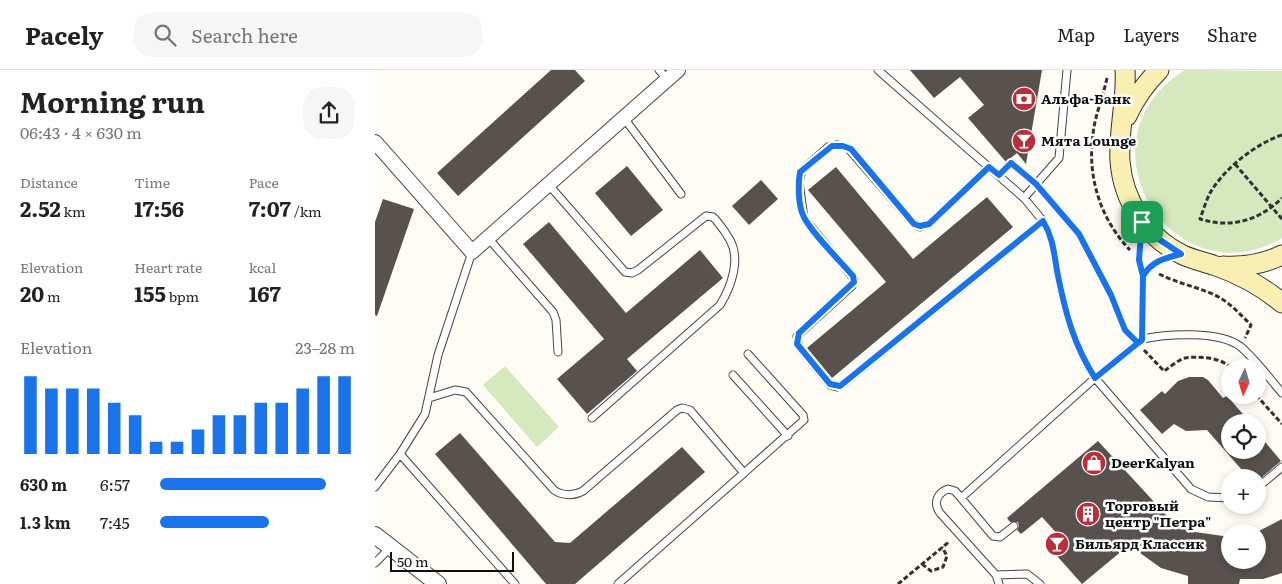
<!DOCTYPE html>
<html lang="en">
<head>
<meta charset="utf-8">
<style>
  :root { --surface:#fff; --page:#f6f6f6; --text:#222; --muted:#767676; --line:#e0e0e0; --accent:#1a73e8 }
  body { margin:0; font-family:Literata,serif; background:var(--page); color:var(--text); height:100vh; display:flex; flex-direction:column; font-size:19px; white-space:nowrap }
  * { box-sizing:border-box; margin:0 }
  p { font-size:16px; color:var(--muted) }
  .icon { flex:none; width:28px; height:28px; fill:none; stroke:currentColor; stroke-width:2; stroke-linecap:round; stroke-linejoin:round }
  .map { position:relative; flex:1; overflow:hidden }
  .sheet { display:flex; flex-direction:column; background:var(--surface); width:375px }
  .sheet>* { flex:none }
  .needle { width:32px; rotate:184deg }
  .controls { position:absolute; left:846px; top:289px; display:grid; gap:10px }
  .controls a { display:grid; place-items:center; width:45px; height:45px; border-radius:50%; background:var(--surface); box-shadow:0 2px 8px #0003; font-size:25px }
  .scale { position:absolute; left:15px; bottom:12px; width:124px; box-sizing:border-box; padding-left:5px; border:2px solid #101010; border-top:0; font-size:14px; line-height:18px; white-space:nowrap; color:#101010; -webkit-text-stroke:4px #fff; paint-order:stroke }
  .pin { position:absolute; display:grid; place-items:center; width:42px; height:42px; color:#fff; margin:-21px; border-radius:10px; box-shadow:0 2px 8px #0006 }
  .round { display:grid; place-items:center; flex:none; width:52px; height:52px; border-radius:20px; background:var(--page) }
  .summary { display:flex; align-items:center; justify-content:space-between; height:85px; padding:0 20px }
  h1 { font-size:28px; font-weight:700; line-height:38px }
  .metrics { display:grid; grid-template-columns:repeat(3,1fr); gap:8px; height:85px; padding:5px 20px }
  .metrics div { display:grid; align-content:center }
  .metrics b { font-size:21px; font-weight:700 }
  .metrics small { font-size:14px; font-weight:400 }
  .metrics p { font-size:14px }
  .chart { height:140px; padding:10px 20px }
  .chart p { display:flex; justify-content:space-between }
  .chart svg { width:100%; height:90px; margin-top:5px; stroke:var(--accent); stroke-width:6 }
  ul { padding:0 20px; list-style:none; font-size:16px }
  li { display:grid; grid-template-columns:80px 60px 1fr; align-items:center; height:38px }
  li i { height:12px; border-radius:6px; background:var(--accent) }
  header { display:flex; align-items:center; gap:30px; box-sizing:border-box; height:70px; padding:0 25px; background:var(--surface); border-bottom:1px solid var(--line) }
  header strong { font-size:24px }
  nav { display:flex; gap:28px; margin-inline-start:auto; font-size:18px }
  .search { width:350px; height:45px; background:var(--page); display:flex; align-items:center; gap:12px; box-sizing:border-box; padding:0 18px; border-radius:20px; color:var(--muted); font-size:19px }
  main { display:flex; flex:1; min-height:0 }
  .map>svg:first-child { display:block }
  .green { fill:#d6e8be }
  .building { fill:#58514d }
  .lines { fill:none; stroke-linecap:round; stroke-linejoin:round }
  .service-casing { stroke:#434343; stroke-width:9 }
  .minor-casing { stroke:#434343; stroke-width:16 }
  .tertiary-casing { stroke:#434343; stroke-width:18 }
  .secondary-casing { stroke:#323232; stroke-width:21 }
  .path { stroke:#323232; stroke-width:3; stroke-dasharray:5 2.5; stroke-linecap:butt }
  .service { stroke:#fff; stroke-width:7 }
  .minor { stroke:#fff; stroke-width:14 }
  .tertiary { stroke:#fff; stroke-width:16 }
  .secondary { stroke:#faefb3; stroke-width:19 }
  .route-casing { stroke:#fff; stroke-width:10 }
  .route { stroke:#1a73e8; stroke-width:6 }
  .labels { text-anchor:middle; stroke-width:5; stroke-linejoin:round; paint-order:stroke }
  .poi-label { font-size:14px; font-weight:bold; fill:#101010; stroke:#fff; text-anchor:start }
</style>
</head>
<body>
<header>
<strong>Pacely</strong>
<div class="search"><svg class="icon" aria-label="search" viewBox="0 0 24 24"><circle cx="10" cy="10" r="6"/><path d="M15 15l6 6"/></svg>Search here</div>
<nav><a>Map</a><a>Layers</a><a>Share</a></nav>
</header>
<main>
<section class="sheet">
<div class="summary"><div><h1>Morning run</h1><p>06:43 · 4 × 630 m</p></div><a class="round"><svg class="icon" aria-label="share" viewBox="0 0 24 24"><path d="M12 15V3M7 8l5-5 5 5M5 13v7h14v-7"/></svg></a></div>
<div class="metrics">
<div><p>Distance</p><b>2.52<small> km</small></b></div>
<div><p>Time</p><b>17:56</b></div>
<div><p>Pace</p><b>7:07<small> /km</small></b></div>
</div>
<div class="metrics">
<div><p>Elevation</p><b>20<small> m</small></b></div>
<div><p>Heart rate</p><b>155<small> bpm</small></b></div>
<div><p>kcal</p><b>167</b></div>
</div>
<div class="chart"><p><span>Elevation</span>23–28 m</p>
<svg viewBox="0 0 160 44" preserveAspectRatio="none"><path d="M5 44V6M15 44V12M25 44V12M35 44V12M45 44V19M55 44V25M65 44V38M75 44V38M85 44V32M95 44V25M105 44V25M115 44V19M125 44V19M135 44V12M145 44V6M155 44V6"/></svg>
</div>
<ul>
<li><b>630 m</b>6:57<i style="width:85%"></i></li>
<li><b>1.3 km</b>7:45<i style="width:56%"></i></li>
</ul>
</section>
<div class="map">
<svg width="907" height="514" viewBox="0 0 907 514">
  <rect width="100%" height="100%" fill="#fefcf4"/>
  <path class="green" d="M810 0 907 1V168C797 232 697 70 810 0Z
    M130 296 184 357 162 377 108 315Z"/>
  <path class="building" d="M176 0H200L210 11 83 126 62 103Z
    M535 0H667L651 94 642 83 631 92 593 48 609 35 585 7 559 28Z
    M252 96 288 140 256 166 220 123Z
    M461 97 538 189 612 127 638 157 457 308 432 278 511 212 433 120Z
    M386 110 403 129 374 155 357 136Z
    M8 129 39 139 2 246 0 245V152Z
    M174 152 251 243 325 180 348 208 252 289 262 301 212 344 182 309 229 269 148 174Z
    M814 307H828L833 310 848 328 852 326 875 352H855V380H882V362L906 391 886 408H874L832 360 811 361 799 354 787 364 765 340 787 321 790 324 803 311Z
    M85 363 180 472 195 473 307 377 330 402 200 514H171L60 384Z
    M723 371 794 448 820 462 855 467V490H882V462L907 449V503L888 509H865L864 514H813V506L786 498 754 475 707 514 674 477 685 467 667 447 646 464 642 460 644 456 643 452H635L632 448Z"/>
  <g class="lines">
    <g class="service-casing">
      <path id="service" d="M284 0 292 9
        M503 0 649 128 668 151 467 315 462 317 455 315 424 277 422 266 477 216 479 209 429 148 424 112 427 100 453 77 462 75 472 77 539 154 545 157 554 154 614 97
        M249 48 306 124
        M173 114 250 202 257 203 263 200 331 146 338 147 341 150C346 156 351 163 355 170 366 190 356 217 345 235L217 348
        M649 128 684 88 692 0
        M668 151C679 169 679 186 683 206 691 245 699 275 720 308L816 419 833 427 855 428
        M767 157 764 190 768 206C776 194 785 188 800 186
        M113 168 178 242 181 250 183 282
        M767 269C791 264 845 260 866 277 881 290 894 308 907 323
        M358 305 413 366
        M54 328 80 320 91 322 179 420C187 426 199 426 208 421L302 340 307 338 315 340 369 403 243 514
        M25 384 140 514
        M369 403 429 350 428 345 373 284
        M0 417 25 384 50 344 63 285 97 182
        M882 418 907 397
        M586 428 618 466 625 467 639 456
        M0 493 15 478
        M621 505 624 514
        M665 514 652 504 621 505 565 443C558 433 562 423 573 419L580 421 586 428 720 308 767 269 768 206"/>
    </g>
    <g class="minor-casing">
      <path id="minor" d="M0 72 97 182 303 0"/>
    </g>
    <g class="tertiary-casing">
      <path id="tertiary" d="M0 465 63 514"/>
    </g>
    <g class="secondary-casing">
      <path id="secondary" d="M750 0C752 30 743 61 745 91 748 131 772 168 808 185 819 190 830 192 841 196 864 204 888 217 907 233
        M752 46C760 28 770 14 784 0
        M848 196C868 197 889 194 907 185"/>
    </g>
    <path class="path" d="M732 8C728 27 720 45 718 64 712 106 725 149 755 180
      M907 65C880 74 849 99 835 123 831 131 828 141 825 149 856 159 885 150 907 128
      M860 94 907 149
      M631 98 637 93 653 107
      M667 122 704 164 736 225 751 260 755 264
      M784 204C802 213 822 217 840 225 854 232 865 244 876 255L870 268
      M769 280 789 301C795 297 803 290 810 288 823 286 846 287 856 298
      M881 325 907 354
      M547 494 556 501 568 497 572 486 567 477
      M523 514 575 471"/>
    <use href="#service" class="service"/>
    <use href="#minor" class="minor"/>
    <use href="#tertiary" class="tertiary"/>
    <use href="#secondary" class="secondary"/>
  </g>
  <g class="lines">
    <g class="route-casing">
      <path id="route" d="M767 152 764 190 768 206 767 270 763 273 750 260 736 225 704 164 661 114 636 93 624 105 614 97 554 154 545 156 539 154 476 79 468 76H457L425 102C423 114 423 134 428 145 433 159 466 192 478 206L479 212 424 263 422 274 455 314 465 316 668 151C679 169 679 186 683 206 691 245 699 275 720 308L763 273 767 270 768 206C777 191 790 188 806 184L782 168 767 152"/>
    </g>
    <use href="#route" class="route"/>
  </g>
  <defs>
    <g id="bank-disc" transform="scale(1.25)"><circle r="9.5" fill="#b92f3c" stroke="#fff"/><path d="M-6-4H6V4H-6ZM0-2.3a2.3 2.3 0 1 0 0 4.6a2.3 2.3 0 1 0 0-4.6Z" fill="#fff"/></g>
    <g id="bar-disc" transform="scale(1.25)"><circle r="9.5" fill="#b92f3c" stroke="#fff"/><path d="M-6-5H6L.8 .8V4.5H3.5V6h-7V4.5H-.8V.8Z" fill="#fff"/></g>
    <g id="shop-disc" transform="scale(1.25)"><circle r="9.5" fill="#b92f3c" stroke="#fff"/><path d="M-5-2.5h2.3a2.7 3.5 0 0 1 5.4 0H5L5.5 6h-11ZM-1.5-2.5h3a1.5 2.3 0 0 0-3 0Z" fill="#fff"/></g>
    <g id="building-disc" transform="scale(1.25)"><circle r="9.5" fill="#b92f3c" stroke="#fff"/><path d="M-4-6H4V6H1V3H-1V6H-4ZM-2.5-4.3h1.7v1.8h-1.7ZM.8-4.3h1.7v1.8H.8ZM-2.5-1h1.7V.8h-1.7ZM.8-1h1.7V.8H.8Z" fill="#fff"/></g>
  </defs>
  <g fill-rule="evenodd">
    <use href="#bank-disc" x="649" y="29"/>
    <use href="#bar-disc" x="649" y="71"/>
    <use href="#shop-disc" x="719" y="393"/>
    <use href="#building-disc" x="713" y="444"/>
    <use href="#bar-disc" x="682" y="474"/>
  </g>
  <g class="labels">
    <g class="poi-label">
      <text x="666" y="34">Альфа-Банк</text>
      <text x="666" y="76">Мята Lounge</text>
      <text x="736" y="398">DeerKalyan</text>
      <text x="730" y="441">Торговый<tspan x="730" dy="16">центр "Петра"</tspan></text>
      <text x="700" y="479">Бильярд Классик</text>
    </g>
  </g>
</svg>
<div class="controls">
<a><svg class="needle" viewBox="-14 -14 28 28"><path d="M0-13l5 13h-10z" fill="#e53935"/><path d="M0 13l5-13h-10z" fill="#767676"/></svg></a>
<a><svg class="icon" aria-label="locate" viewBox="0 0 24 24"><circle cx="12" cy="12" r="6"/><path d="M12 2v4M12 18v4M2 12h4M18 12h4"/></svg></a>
<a>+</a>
<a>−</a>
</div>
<div class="scale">50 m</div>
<div class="pin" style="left:767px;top:152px;background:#1e9e55"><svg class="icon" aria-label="arrive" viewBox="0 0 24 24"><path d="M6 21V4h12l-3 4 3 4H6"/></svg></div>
</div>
</main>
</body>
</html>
